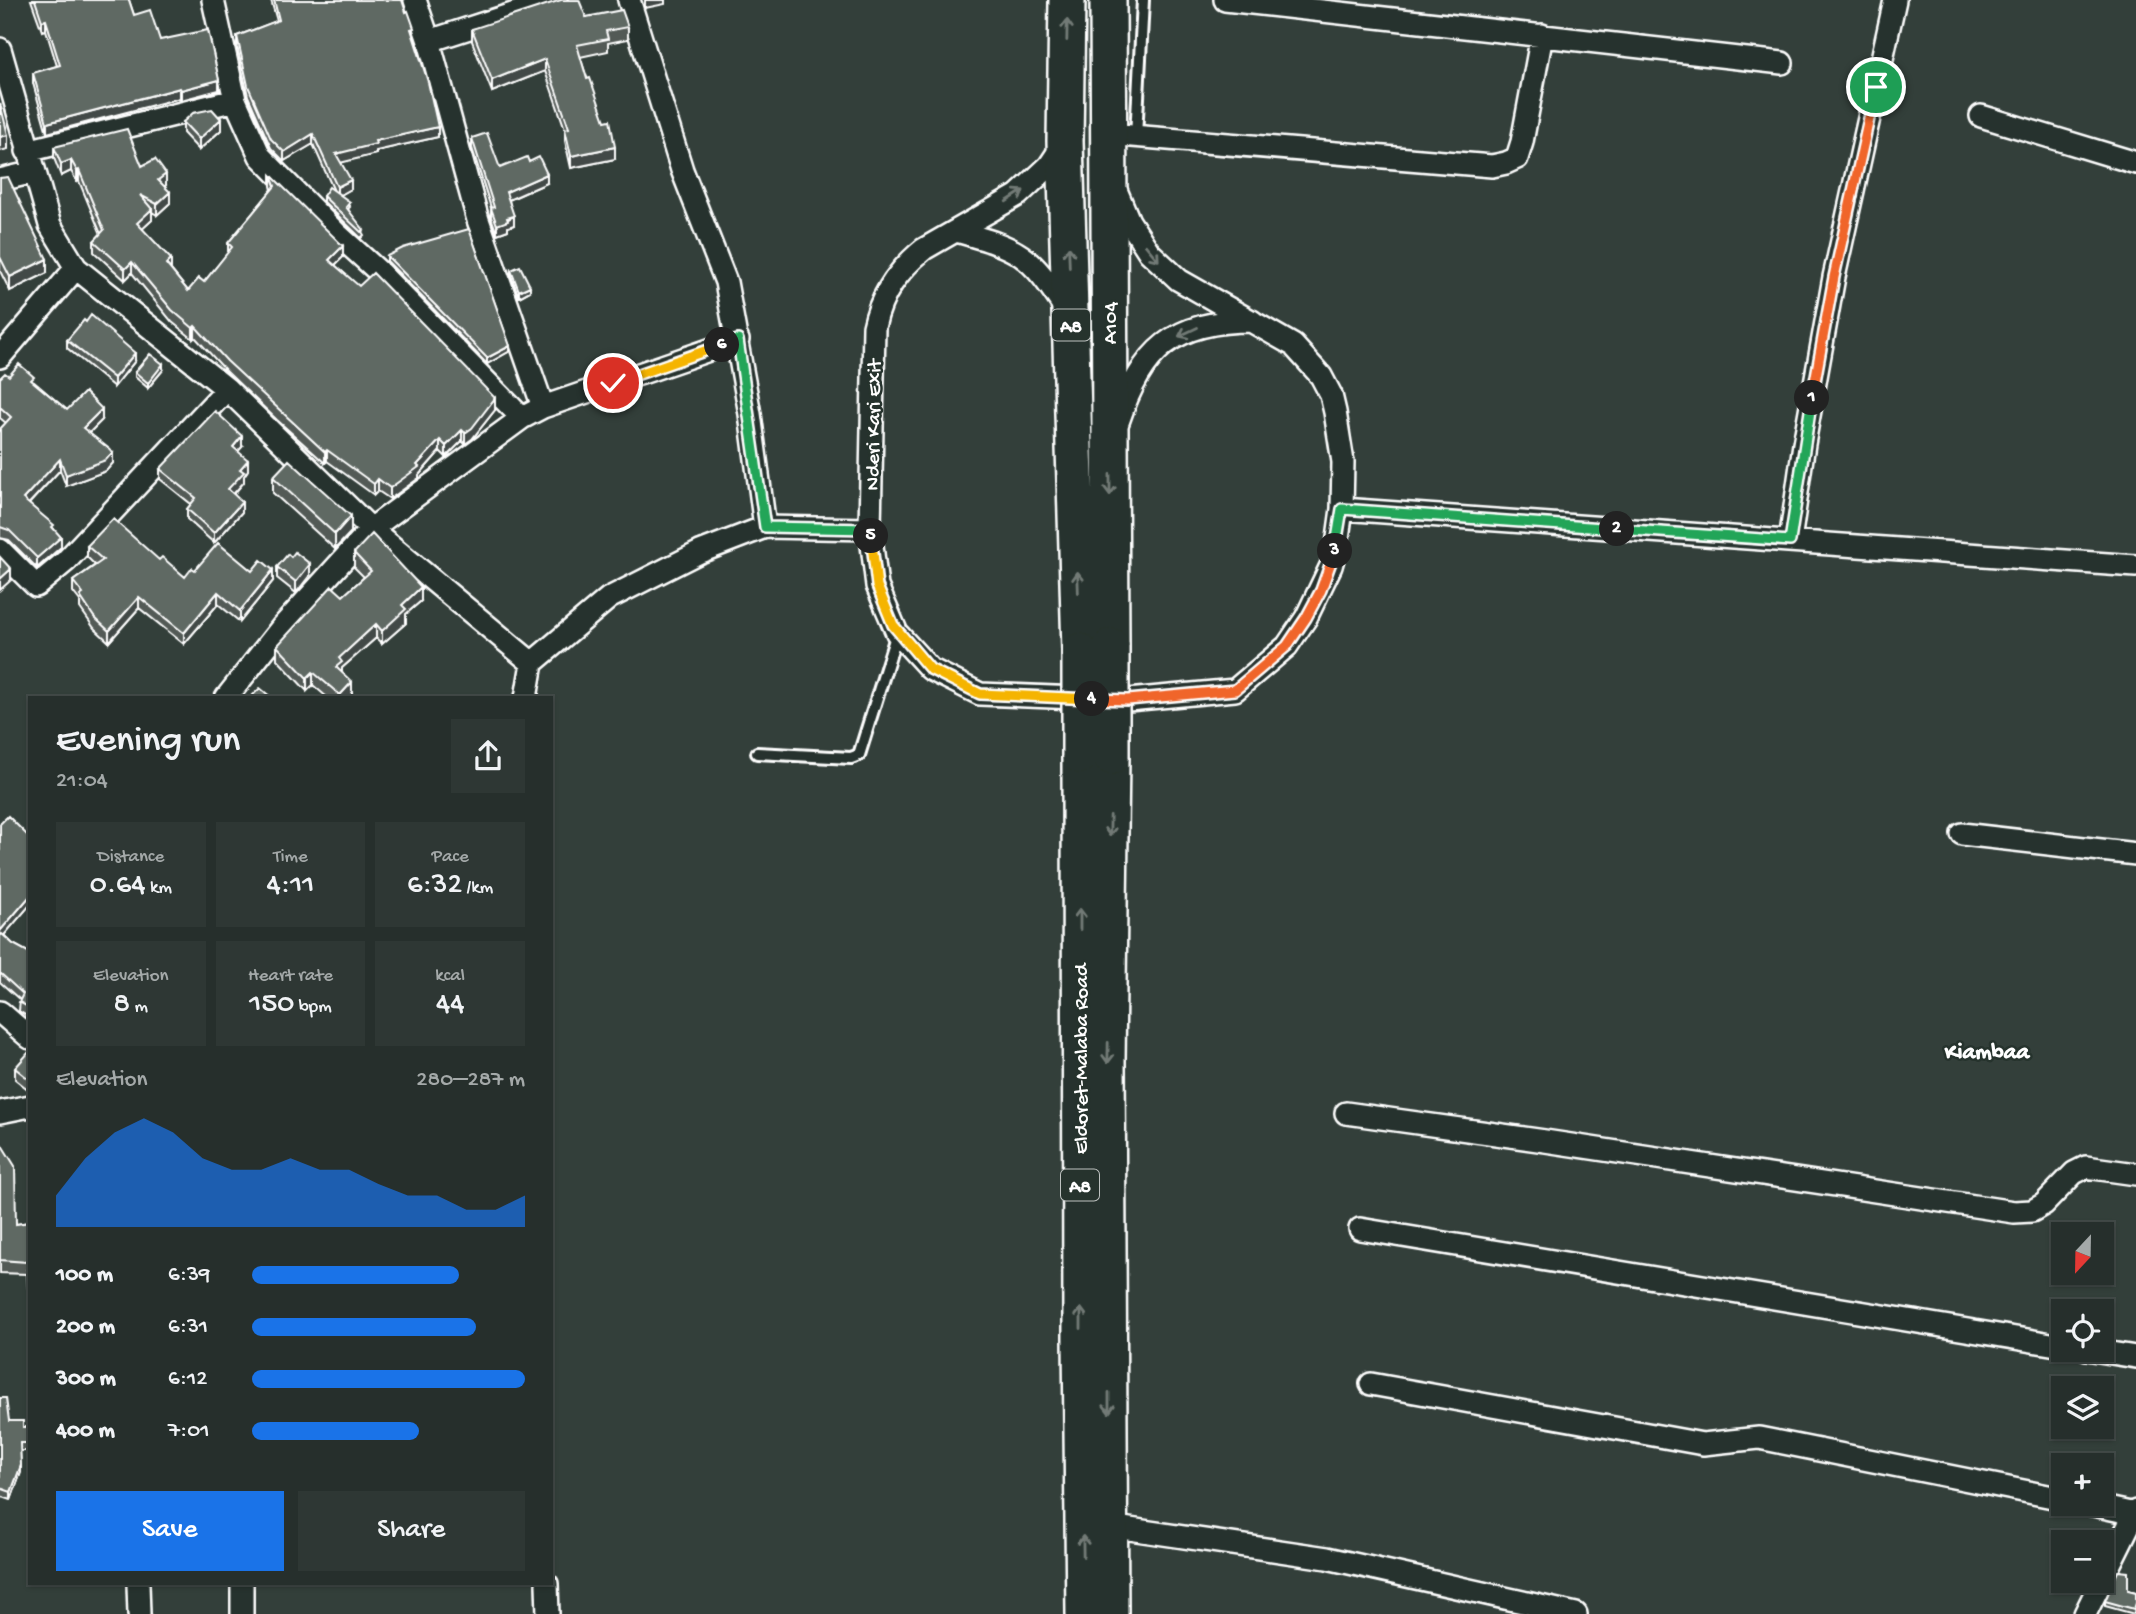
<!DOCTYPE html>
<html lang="en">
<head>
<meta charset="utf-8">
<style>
  :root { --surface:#262f2c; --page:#2e3734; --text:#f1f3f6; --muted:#a4a9a9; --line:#424a48; --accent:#1a73e8 }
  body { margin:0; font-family:"Gochi Hand",sans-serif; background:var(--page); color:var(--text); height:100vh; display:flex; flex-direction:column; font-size:26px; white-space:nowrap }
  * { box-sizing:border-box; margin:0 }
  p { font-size:23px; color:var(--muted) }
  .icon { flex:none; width:38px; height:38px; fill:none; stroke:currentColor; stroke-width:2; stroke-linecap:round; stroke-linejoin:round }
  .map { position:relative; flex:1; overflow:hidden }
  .sheet { position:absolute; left:28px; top:696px; width:525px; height:889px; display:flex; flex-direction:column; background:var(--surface); border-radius:0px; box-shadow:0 2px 5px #0004,0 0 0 2px var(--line) }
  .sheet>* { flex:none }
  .needle { width:46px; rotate:202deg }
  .controls { position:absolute; left:2051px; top:1222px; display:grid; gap:14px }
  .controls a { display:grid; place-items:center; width:63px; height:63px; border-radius:0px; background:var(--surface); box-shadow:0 2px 5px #0004,0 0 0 2px var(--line); font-size:35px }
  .pin { position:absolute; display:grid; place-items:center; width:60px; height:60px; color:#fff; margin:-30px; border:4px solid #fff; border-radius:50%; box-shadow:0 2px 7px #0007 }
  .km { position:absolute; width:35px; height:35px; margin:-18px; border-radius:50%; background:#222; color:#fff; font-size:19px; line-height:35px; text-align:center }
  .round { display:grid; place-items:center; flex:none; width:74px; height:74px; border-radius:0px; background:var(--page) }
  .overview { display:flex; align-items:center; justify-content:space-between; height:119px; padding:0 28px }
  h1 { font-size:38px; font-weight:600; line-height:52px }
  .stats { display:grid; grid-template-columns:repeat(3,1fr); gap:10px; height:119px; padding:7px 28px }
  .stats div { display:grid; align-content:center; border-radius:0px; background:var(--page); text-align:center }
  .stats b { font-size:30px; font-weight:600 }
  .stats small { font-size:19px; font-weight:400 }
  .stats p { font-size:19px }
  .chart { height:196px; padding:14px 28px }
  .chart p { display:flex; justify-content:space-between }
  .chart svg { width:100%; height:126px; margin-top:7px; fill:var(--accent); opacity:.7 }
  .button { display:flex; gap:14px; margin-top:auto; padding:14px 28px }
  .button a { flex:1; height:80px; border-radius:0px; background:var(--accent); color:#fff; font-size:28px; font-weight:600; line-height:80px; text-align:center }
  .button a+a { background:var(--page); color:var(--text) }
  ul { padding:0 28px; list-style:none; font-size:23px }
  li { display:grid; grid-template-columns:112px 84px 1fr; align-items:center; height:52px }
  li i { height:18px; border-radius:9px; background:var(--accent) }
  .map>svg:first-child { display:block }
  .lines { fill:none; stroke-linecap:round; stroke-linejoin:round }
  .service-casing { stroke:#fff; stroke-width:16 }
  .minor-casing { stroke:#fff; stroke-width:26 }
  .trunk-casing { stroke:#fff; stroke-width:40 }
  .service { stroke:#26332d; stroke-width:10 }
  .minor { stroke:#26332d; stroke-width:21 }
  .trunk { stroke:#26332d; stroke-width:35 }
  .trunk-bridge-casing { stroke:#fff; stroke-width:40; stroke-linecap:butt }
  .trunk-bridge { stroke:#26332d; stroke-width:35 }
  .wall { fill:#525a56; stroke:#fff; stroke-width:2 }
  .shaded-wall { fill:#424a46; stroke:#fff; stroke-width:2 }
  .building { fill:#5f6964; stroke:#fff; stroke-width:2 }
  .oneway { stroke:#727a76 }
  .split-1-casing { stroke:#fff; stroke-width:14 }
  .split-2-casing { stroke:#fff; stroke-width:14 }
  .split-3-casing { stroke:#fff; stroke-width:14 }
  .split-4-casing { stroke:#fff; stroke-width:14 }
  .split-5-casing { stroke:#fff; stroke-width:14 }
  .split-6-casing { stroke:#fff; stroke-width:14 }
  .split-7-casing { stroke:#fff; stroke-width:14 }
  .split-1 { stroke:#f0652b; stroke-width:9 }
  .split-2 { stroke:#22a559; stroke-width:9 }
  .split-3 { stroke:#22a559; stroke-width:9 }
  .split-4 { stroke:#f0652b; stroke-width:9 }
  .split-5 { stroke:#f5b400; stroke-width:9 }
  .split-6 { stroke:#22a559; stroke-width:9 }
  .split-7 { stroke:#f5b400; stroke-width:9 }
  .labels { text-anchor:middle; stroke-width:5; stroke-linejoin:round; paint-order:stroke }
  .shield { fill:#26332d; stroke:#bec2c0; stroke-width:2 }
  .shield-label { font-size:19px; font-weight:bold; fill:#fff }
  .street-label { font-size:21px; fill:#fff; stroke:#26332d }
  .neighbourhood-label { font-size:23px; font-weight:bold; fill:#fff; stroke:#26332d }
</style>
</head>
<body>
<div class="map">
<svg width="2136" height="1614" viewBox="0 0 2136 1614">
  <rect width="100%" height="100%" fill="#333f3a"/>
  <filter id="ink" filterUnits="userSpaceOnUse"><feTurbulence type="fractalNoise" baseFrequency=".0143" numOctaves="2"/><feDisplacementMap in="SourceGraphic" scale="14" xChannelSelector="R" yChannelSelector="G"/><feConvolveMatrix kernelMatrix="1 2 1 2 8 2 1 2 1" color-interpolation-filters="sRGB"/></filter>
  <g filter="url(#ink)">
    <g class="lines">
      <g class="service-casing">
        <path id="service" d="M1136 137 1143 0
          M757 753 851 758 859 755 897 633"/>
      </g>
      <g class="minor-casing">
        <path id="minor" d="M415 0 429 41 478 220 543 407
          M629 0 682 170 726 282 750 414 765 527
          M1225 0 1782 63
          M429 41 556 0
          M0 49 50 225 76 268 227 389 371 529 532 663
          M235 100 260 156 336 233 378 271 522 418
          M1981 116 2136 163
          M1108 134 1492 166 1506 163 1517 158 1522 142 1542 35
          M1063 145 1049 166 1018 195 924 249C898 270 881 294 874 327L870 529 877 586 897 633 930 669 980 694 1128 700 1235 690 1287 646 1306 618 1331 566 1337 545 1342 509 1343 462 1335 412 1331 395 1321 376 1293 345 1179 280 1149 252 1129 221 1116 190
          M27 151 235 100 213 0
          M0 180 34 172
          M956 231C1021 249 1029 253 1066 310
          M0 357 76 268
          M1118 422C1143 349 1173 321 1252 321
          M1342 509 2136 566
          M1790 541 1804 444 1834 277 1895 0
          M0 550 36 586 66 561 227 389
          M226 698 282 627 371 529 522 418 543 407 738 340
          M526 698 532 663 609 598 700 552 765 527 870 529
          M1962 834 2136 854
          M0 1012 30 1038
          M0 1112 30 1106
          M1346 1113 1545 1141 2014 1212 2032 1211 2044 1204 2074 1173 2086 1167 2136 1174
          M1360 1229 2063 1346
          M2086 1349 2136 1357
          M1371 1384 1703 1444 1759 1438 2063 1499
          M2084 1503 2135 1514
          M1109 1526 1327 1558 1576 1614
          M138 1584 139 1614
          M242 1584V1614
          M547 1584 548 1614
          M2085 1614 2136 1511"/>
      </g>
      <g class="trunk-casing">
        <path id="trunk" d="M1067 0 1065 141 1080 651
          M1108 0 1111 646
          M1080 756 1081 1339 1084 1614
          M1110 1614 1107 1061 1111 757"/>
      </g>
      <use href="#service" class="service"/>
      <use href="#minor" class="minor"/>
      <use href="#trunk" class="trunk"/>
      <g class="trunk-bridge-casing">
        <path id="trunk-bridge" d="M1111 646V757
          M1080 756V651"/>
      </g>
      <use href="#trunk-bridge" class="trunk-bridge"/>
    </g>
    <path class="wall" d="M31 0H129L134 15 160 40 219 90 181 100 180 98 47 133 33 83V73L57 66 46 30 42 31Z
      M271 0H402L414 38 438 137 376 151V154L341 162 351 189 340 195 350 207 348 209 364 235 361 238 323 201V196L334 191 313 144 284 161 271 148 248 96 237 46V36L277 21Z
      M586 17 628 27V39L608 43V51L580 57 615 159 571 168 565 141V129L545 71 492 92 472 41V29Z
      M183 122 221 130 199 150 183 133Z
      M472 138 500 168 529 162 547 183 509 200 514 225 508 227V230L497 234 491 217V208L472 148Z
      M54 147 142 166 166 185 165 186 170 203 157 215 152 212V220L142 229 171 270 188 291 204 282 228 253V243L272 190 271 186V175L343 257 335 265 495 410 472 439 465 444 462 441 446 457 440 451 419 475V478L390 499 378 491 374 495 327 461 325 463 277 420 227 372 195 337 193 339 172 322 132 273 125 280 94 252V241L101 234 79 181 77 182 71 171 61 176 54 158Z
      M0 178 47 273 10 291 0 271Z
      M387 256 510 351 487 364 387 261Z
      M511 270 530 291 519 297 511 275Z
      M67 340 135 361 114 387 67 348Z
      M163 370 148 388 135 377V372Z
      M9 376 34 382 67 410 102 420 89 433 113 463 106 471 66 486 60 470 29 504 54 529 61 547 37 568 9 540 0 538V429L6 423 0 418V378Z
      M242 447 238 451 248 470 244 476V482L234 494 242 512 214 543 187 519V509L191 504 160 479V469Z
      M273 477 351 532 335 549 273 493Z
      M87 546 159 560 185 577 195 570 252 571 273 581 240 622 218 604 184 644 139 608 109 642 94 628 80 608V601L73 592V581L95 565 87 557Z
      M354 553 421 601 406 614V623L382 644 376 638 342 668V673L352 696 350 698H328L313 685 307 691 277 659V646L343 596 364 577 354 567Z
      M277 567 310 575 296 593 277 578Z
      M0 824 30 838V905L4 935 13 944 30 953V1018L19 1011 20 1000 0 982Z
      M30 1052V1091L15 1079V1068Z
      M0 1142 16 1224 30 1222V1290H28L27 1274 0 1273Z
      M0 1398 9 1421 23 1427H30V1451H20L21 1472 11 1500 0 1496Z
      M2128 1590 2136 1592 2134 1614 2105 1606V1601Z"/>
    <path class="shaded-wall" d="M645 0H665V4L645 8Z
      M46 20V30L42 31V21Z
      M545 59V71L492 92V80Z
      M219 80V90L181 100V90Z
      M180 88V98L47 133V123Z
      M221 119V130L199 150V139Z
      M438 127V137L376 151V154L336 164V154L375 141Z
      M313 134V144L284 161V152Z
      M8 135V149L0 151V137Z
      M615 147V159L571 168V156Z
      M71 160V171L61 176V164Z
      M79 170V181L77 182V171Z
      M166 174V185L158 191V180Z
      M547 174V183L506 201V192Z
      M351 180V189L337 197V187Z
      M170 192V203L157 215V204Z
      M152 209V220L137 234V223Z
      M514 216V225L508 227V230L497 234V225Z
      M343 246V257L329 271V260Z
      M47 259V273L10 291V277Z
      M171 259V270L166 264Z
      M132 262V273L125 280V269Z
      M530 286V291L519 297V291Z
      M195 326V337L193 339V328Z
      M510 346V351L487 364V358Z
      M135 353V361L114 387V378Z
      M163 364V370L148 388V383Z
      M495 398V410L472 439 465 444V433Z
      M102 409V420L83 439V428Z
      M462 430V441L446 457V446Z
      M242 436V447L233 457V447Z
      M440 440V451L419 475V478L390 499V488L417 465Z
      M327 450V461L325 463V452Z
      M113 452V463L106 471 66 486V475Z
      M60 459V470L23 510V499Z
      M248 460V470L244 476V482L228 500V489L240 469Z
      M378 479V491L374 495V484Z
      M242 502V512L214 543V533Z
      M351 516V532L335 549V534Z
      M61 537V547L37 568V558Z
      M310 564V575L296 593V582Z
      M11 569V580L0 590V579Z
      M273 570V581L240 622V611Z
      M421 587V601L406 614V623L382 644V631L402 605Z
      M218 592V604L184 644V633Z
      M139 597V608L109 642V631Z
      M376 624V638L342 668V675L336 667 339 658Z
      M313 672V685L307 691V678Z
      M352 682V696L350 698H340V695Z
      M30 896V905L0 940V931Z
      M21 1465V1472L11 1500V1492Z"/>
    <path class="building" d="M35 0H129L134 15 150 10 160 40 208 30 219 80 181 90 180 88 47 123 33 73 60 65 46 20 42 21Z
      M274 0H402L406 12 408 11 414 28 411 29 428 82 438 127 375 141 376 144 336 154 351 180 337 187 313 134 284 152 271 139 248 86 237 36 279 20Z
      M561 0H579L586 17 622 10 628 27 606 31 608 39 577 45 587 79 590 78 605 121 610 120 615 147 571 156 565 129 569 128 545 59 492 80 472 29Z
      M0 103 8 135 0 137Z
      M212 109 221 119 199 139 183 122 193 113Z
      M127 129 142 166 155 159 166 174 158 180 170 192 157 204 140 195 152 209 137 223 171 259 166 264 188 291 199 278 204 282 232 247 228 243 275 186 271 175 343 246 329 260 359 286 373 273 495 398 472 428 465 433 462 430 446 446 440 440 417 465 419 467 390 488 378 479 374 484 327 450 325 452 227 361 195 326 193 328 172 310 132 262 125 269 94 241 104 230 79 170 77 171 71 160 61 164 54 147Z
      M487 133 500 168 527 157 529 162 539 157 547 174 506 192 514 216 507 218 508 221 497 225 491 208 494 207 472 138Z
      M8 177 47 259 10 277 0 257V178Z
      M329 187 350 202 346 207 364 230 361 232 323 196Z
      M469 229 510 346 487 358 387 256 403 248Z
      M520 266 530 286 519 291 511 270Z
      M91 315 135 353 114 378 67 340 84 320 86 322Z
      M150 354 163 364 148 383 135 372Z
      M19 364 34 377 31 380 67 410 85 392 102 409 83 428 113 452 106 460 66 475 60 459 23 499 54 525 52 527 61 537 37 558 9 530 0 527V429L11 417 0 407V378L5 373 9 376Z
      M215 411 242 436 233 447 248 460 240 469 244 472 228 489 242 502 214 533 187 509 196 498 160 469Z
      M289 460 351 516 335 534 273 477Z
      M113 519 159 560 162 557 185 577 192 568 195 570 218 543 252 571 261 560 273 570 240 611 218 592 184 633 139 597 109 631 94 617 80 596 83 594 73 581 103 560 87 546Z
      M372 534 421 587 402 605 406 609 382 631 376 624 339 658 342 662 336 667 352 682 340 695 313 672 307 678 277 646 332 586 343 596 371 571 354 553Z
      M295 552 310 564 296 582 277 567 288 554 291 557Z
      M0 557 11 569 0 579Z
      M260 688 272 698H250Z
      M8 816 30 838V896L0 931V824Z
      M2 934 13 944 30 953V1008L19 1002 23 994 0 973V936Z
      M29 1052H30V1080L15 1068Z
      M0 1142 15 1166 16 1224 30 1222V1277L28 1278 27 1262 0 1260Z
      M0 1398H6L9 1421H23V1427H30V1443H20L21 1465 11 1492 0 1488Z
      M2118 1571 2128 1572V1590L2136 1592V1603L2134 1609 2105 1601Z"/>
    <defs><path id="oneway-shaft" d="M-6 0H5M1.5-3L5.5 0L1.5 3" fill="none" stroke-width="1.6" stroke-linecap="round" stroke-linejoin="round" transform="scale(1.75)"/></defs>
    <g class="oneway">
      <use href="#oneway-shaft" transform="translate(1067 30) rotate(-89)"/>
      <use href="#oneway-shaft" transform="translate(1015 196) rotate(-33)"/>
      <use href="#oneway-shaft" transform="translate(1152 253) rotate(50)"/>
      <use href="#oneway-shaft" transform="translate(1069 257) rotate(-92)"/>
      <use href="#oneway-shaft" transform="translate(1188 332) rotate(155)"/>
      <use href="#oneway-shaft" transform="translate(1110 485) rotate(90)"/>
      <use href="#oneway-shaft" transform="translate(1078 582) rotate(-92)"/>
      <use href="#oneway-shaft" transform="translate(1110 826) rotate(91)"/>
      <use href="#oneway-shaft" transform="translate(1080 919) rotate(-90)"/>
      <use href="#oneway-shaft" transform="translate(1108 1053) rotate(91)"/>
      <use href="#oneway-shaft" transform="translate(1081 1318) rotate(-90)"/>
      <use href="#oneway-shaft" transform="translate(1109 1403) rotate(90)"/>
      <use href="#oneway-shaft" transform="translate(1083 1546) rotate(-91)"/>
    </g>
  </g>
  <g class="lines" filter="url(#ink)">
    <g class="split-1-casing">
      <path id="split-1" d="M1812 398 1834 277 1876 87"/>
    </g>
    <g class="split-2-casing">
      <path id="split-2" d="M1617 529 1790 541 1812 398"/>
    </g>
    <g class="split-3-casing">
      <path id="split-3" d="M1335 551 1342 509 1617 529"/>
    </g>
    <g class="split-4-casing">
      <path id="split-4" d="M1092 699 1128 700 1235 690 1287 646 1306 618 1321 590 1335 551"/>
    </g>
    <g class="split-5-casing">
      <path id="split-5" d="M871 536 877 586 893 625 930 669 980 694 1092 699"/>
    </g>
    <g class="split-6-casing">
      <path id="split-6" d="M722 345 738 340 765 527 870 529 871 536"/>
    </g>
    <g class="split-7-casing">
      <path id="split-7" d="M613 383 722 345"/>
    </g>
    <use href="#split-1" class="split-1"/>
    <use href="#split-2" class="split-2"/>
    <use href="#split-3" class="split-3"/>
    <use href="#split-4" class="split-4"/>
    <use href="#split-5" class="split-5"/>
    <use href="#split-6" class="split-6"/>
    <use href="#split-7" class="split-7"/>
  </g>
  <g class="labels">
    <g class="shield">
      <rect x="1052" y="309.5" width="38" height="31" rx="5"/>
      <rect x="1061" y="1169.5" width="38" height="31" rx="5"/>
    </g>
    <g class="shield-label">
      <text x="1071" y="332">A8</text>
      <text x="1080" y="1192">A8</text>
    </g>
    <g class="street-label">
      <text transform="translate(1109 323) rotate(-90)" y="7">A104</text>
      <text transform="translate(872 425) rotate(-89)" y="7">Nderi Kari Exit</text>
      <text transform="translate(1080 1059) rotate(-90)" y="7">Eldoret-Malaba Road</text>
    </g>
    <g class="neighbourhood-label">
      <text x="1987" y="1058">Kiambaa</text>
    </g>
  </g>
</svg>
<div class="controls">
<a><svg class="needle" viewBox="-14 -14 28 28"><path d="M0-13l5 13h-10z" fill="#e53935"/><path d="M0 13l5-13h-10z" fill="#a4a9a9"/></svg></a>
<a><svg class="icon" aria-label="locate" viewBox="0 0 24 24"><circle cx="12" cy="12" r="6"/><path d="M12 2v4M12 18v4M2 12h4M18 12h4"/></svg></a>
<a><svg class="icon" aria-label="layers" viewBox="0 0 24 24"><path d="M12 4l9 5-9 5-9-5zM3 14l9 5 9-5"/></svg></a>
<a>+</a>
<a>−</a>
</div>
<div class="pin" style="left:1876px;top:87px;background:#1e9e55"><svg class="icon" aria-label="arrive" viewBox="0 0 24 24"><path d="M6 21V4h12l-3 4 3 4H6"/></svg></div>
<div class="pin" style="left:613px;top:383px;background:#d93025"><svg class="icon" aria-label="check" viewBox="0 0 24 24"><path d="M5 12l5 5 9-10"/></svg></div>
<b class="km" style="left:1812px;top:398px">1</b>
<b class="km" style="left:1617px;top:529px">2</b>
<b class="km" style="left:1335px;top:551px">3</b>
<b class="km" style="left:1092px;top:699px">4</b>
<b class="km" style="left:871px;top:536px">5</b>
<b class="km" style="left:722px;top:345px">6</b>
<section class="sheet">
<div class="overview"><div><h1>Evening run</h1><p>21:04</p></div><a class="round"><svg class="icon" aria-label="share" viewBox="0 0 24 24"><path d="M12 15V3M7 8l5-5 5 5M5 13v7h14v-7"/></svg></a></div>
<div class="stats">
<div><p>Distance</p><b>0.64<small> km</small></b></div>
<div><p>Time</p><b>4:11</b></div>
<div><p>Pace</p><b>6:32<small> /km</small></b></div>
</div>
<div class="stats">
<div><p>Elevation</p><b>8<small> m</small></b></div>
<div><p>Heart rate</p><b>150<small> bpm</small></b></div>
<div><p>kcal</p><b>44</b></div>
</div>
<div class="chart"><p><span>Elevation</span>280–287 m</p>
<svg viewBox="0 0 160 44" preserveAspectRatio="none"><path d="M0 44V33L10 20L20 11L30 6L40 11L50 20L60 24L70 24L80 20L90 24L100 24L110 29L120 33L130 33L140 38L150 38L160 33V44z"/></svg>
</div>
<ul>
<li><b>100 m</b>6:39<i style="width:76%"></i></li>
<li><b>200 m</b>6:31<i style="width:82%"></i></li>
<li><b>300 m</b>6:12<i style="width:100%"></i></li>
<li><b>400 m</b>7:01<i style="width:61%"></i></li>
</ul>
<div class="button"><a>Save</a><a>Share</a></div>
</section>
</div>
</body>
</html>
